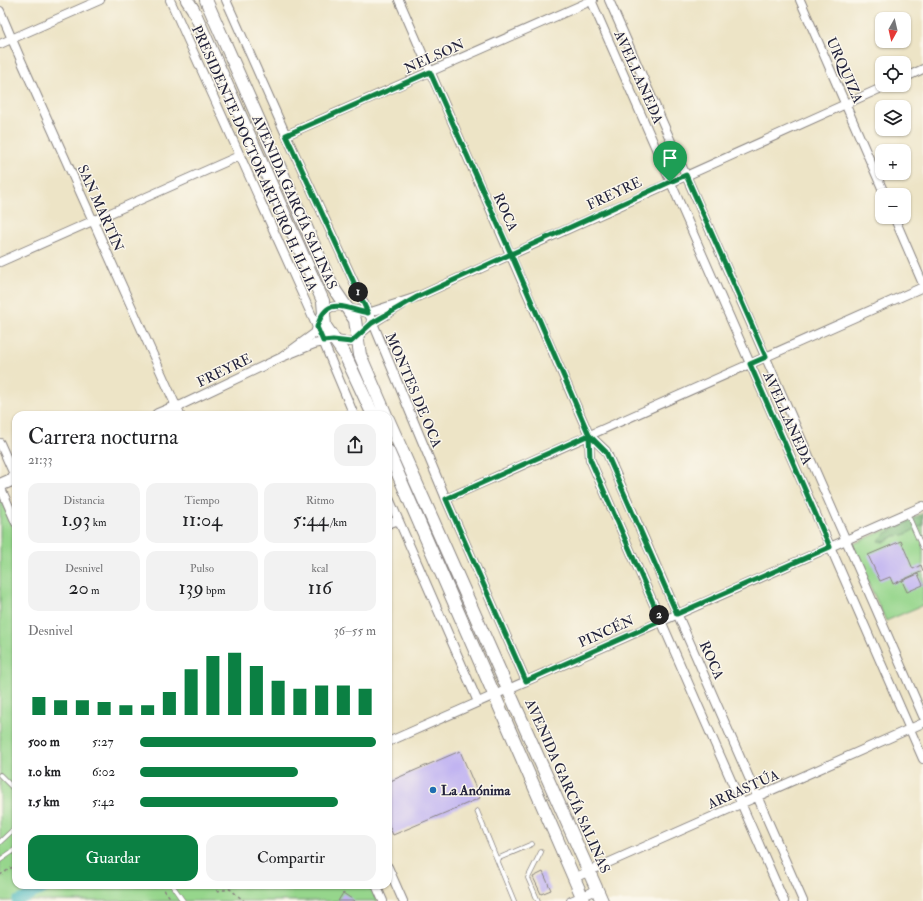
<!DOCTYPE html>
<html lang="es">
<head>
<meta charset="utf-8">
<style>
  :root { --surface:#fff; --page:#f2f2f2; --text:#202124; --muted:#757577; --accent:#0b8043 }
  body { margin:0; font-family:"IM FELL Double Pica",serif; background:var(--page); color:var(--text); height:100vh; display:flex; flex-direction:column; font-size:15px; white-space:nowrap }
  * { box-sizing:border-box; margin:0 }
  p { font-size:13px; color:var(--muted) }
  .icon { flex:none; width:22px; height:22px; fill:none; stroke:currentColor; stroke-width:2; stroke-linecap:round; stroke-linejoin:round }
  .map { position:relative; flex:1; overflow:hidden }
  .side { position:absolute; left:12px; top:411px; width:380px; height:478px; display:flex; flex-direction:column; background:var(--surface); border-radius:12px; box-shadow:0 1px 3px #0004 }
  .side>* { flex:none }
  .needle { width:26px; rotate:188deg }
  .tools { position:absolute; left:875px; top:12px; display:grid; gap:8px }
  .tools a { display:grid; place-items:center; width:36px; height:36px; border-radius:8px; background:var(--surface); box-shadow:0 1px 3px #0004; font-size:20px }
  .pin { position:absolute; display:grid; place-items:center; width:34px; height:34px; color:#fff; margin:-41px -17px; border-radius:50% 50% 50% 0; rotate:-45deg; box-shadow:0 0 4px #0007 }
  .pin .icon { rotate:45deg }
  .km { position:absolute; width:20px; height:20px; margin:-10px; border-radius:50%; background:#222; color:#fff; font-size:11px; line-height:20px; text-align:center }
  .round { display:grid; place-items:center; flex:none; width:42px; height:42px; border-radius:12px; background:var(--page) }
  .summary { display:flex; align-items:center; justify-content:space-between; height:68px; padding:0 16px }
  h1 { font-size:22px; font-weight:600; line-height:30px }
  .metrics { display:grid; grid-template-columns:repeat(3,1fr); gap:6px; height:68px; padding:4px 16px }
  .metrics div { display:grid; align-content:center; border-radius:10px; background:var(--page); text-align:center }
  .metrics b { font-size:20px; font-weight:600 }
  .metrics small { font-size:11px; font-weight:400 }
  .metrics p { font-size:11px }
  .chart { height:112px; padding:8px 16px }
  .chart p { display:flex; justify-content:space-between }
  .chart svg { width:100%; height:72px; margin-top:4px; stroke:var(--accent); stroke-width:6 }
  .cta { display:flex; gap:8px; margin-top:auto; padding:8px 16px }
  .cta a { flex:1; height:46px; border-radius:12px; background:var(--accent); color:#fff; font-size:16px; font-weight:600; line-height:46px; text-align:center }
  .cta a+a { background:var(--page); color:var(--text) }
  ul { padding:0 16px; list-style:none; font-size:13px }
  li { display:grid; grid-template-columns:64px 48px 1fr; align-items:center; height:30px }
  li i { height:10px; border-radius:5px; background:var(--accent) }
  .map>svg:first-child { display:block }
  .green { fill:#96d68c; stroke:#5c7c64 }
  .forest { fill:#78b778; stroke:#4d6c5a }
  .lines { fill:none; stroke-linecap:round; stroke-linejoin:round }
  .canal { stroke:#43b4ba; stroke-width:10 }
  .building { fill:#c1b4f1 }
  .lane-casing { stroke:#888380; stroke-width:5.5 }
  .street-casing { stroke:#888380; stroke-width:10 }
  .secondary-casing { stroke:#888380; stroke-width:14 }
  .path { stroke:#888380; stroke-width:1.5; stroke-dasharray:3 3; stroke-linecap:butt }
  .lane { stroke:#fff; stroke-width:4 }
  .street { stroke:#fff; stroke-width:8 }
  .secondary { stroke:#fff; stroke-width:12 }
  .route-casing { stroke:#fff; stroke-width:8 }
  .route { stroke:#0b8043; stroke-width:5 }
  .poi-dot { fill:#1f6fb2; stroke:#fbf7ec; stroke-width:1.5 }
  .labels { text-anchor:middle; stroke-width:3; stroke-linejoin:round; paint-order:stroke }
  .street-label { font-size:14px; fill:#22223b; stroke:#fbf7ec }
  .poi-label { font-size:14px; font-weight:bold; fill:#22223b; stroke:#fbf7ec; text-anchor:start }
</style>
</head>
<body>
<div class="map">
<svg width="923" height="901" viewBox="0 0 923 901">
  <rect width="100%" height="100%" fill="#fbf7ec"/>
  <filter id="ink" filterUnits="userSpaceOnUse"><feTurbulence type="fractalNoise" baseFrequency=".025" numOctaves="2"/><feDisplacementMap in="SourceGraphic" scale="8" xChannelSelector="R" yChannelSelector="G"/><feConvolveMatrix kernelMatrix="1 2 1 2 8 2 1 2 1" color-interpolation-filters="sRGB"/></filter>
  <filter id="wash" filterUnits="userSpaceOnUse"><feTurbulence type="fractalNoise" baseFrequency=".012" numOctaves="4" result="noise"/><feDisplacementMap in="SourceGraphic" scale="16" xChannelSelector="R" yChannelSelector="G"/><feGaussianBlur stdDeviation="0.9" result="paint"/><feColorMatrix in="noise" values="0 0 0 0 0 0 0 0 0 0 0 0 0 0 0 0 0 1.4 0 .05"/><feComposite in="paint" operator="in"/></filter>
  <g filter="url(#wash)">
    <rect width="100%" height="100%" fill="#ede4c6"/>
    <path class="green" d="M0 497 16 533V885H371L378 901H0Z
      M923 513V605L886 621 851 545Z"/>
    <path class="forest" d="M923 515V525L904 535 895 536 884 542 878 541 886 533Z"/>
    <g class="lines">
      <path class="canal" d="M17 901 53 885"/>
    </g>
    <g id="blocks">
      <path class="building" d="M901 541 913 569 921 565 923 571 893 584 890 577 880 581 868 555Z
        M918 574 923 585 907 592 902 581Z
        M460 751 480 798 393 835 388 823V782Z
        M543 872 551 890 541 894 533 877Z
        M343 893 355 901H338Z"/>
    </g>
  </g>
  <g filter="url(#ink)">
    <use href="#blocks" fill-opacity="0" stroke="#888380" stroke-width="1"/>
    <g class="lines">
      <g class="lane-casing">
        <path id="lane" d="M907 513 922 547
          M0 775 16 791
          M477 811 514 901
          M0 842 16 827
          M497 859 532 844
          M0 860 16 849
          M172 885 183 901
          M538 901 528 878 541 852"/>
      </g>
      <g class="street-casing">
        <path id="street" d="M170 0 317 327 354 415
          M226 0 286 135 373 323 446 499 526 681
          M399 0 589 435 606 451 803 901
          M591 0 923 759
          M609 0 923 716
          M800 0 885 195
          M0 11 20 58 180 415
          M0 44 100 0
          M904 78 923 69
          M286 135 593 0
          M894 217 923 284
          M0 262 239 156
          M282 357 315 333 322 313 331 307 340 306 368 313 417 297 888 85
          M177 407 282 357 314 344 333 340 351 342 373 323 402 305
          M589 435 590 459 784 901
          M0 443 16 479
          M0 486 16 523
          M388 496 478 702
          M446 499 923 287
          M388 524 398 520
          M388 742 923 506
          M388 867 403 901
          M574 878 923 723
          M376 885 383 901
          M571 901 597 890"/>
      </g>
      <g class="secondary-casing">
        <path id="secondary" d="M187 0 193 9 323 301 325 326 345 355 373 415
          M206 0 332 286 355 320 360 355 386 415
          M158 415 177 407
          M388 419 602 901
          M388 451 584 901
          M0 485 16 478"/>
      </g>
      <path class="path" d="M0 875 16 865
        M160 885 173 901
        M216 885 217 891 230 889 244 901"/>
      <use href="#lane" class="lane"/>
      <use href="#street" class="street"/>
      <use href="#secondary" class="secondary"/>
    </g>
  </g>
  <g class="lines" filter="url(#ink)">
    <g class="route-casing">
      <path id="route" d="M670 182 511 254 430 72 286 135 368 313C342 308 327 295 317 327L323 341 333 340 351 342 372 323 417 297 511 254 589 435 590 459 661 621 526 681 446 499 589 435 606 452 677 614 830 547 750 364 766 357 686 175 670 182"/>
    </g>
    <use href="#route" class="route"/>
  </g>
  <circle class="poi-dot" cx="433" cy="790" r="4"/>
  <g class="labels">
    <g class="street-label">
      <text transform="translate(434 56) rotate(-24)" y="5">NELSON</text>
      <text transform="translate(845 70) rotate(66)" y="5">URQUIZA</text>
      <text transform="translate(639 77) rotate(66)" y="5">AVELLANEDA</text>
      <text transform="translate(255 158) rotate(66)" y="5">PRESIDENTE DOCTOR ARTURO H. ILLIA</text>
      <text transform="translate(614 193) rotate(-25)" y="5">FREYRE</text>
      <text transform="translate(295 202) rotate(66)" y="5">AVENIDA GARCÍA SALINAS</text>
      <text transform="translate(101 208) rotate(66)" y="5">SAN MARTÍN</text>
      <text transform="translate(506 212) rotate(66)" y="5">ROCA</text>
      <text transform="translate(224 370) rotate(-26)" y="5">FREYRE</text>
      <text transform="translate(414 390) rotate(67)" y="5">MONTES DE OCA</text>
      <text transform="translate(788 418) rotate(66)" y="5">AVELLANEDA</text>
      <text transform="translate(606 631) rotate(-24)" y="5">PINCÉN</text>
      <text transform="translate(712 660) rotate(66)" y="5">ROCA</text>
      <text transform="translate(568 786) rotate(66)" y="5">AVENIDA GARCÍA SALINAS</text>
      <text transform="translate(743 789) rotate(-24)" y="5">ARRASTÚA</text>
    </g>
    <g class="poi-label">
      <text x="441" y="795">La Anónima</text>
    </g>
  </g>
</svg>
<div class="tools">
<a><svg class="needle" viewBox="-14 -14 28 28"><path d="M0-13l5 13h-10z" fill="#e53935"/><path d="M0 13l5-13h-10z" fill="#757577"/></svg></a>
<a><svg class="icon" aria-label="locate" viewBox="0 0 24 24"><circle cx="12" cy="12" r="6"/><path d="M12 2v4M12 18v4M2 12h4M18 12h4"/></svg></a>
<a><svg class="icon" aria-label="layers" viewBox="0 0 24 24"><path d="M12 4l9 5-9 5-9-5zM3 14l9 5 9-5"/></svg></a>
<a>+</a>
<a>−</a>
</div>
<div class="pin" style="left:670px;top:182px;background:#1e9e55"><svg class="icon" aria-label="arrive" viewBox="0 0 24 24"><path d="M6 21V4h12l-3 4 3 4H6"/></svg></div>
<b class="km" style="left:358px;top:292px">1</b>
<b class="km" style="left:659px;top:615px">2</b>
<section class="side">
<div class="summary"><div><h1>Carrera nocturna</h1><p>21:33</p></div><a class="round"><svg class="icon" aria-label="share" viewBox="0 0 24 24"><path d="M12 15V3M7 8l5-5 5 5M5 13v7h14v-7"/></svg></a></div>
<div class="metrics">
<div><p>Distancia</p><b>1.93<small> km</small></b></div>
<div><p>Tiempo</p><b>11:04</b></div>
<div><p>Ritmo</p><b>5:44<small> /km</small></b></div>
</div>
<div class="metrics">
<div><p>Desnivel</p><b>20<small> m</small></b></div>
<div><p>Pulso</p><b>139<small> bpm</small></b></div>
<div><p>kcal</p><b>116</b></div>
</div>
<div class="chart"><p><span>Desnivel</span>36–55 m</p>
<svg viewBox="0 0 160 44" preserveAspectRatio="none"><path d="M5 44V33M15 44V35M25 44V35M35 44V36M45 44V38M55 44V38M65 44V30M75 44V16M85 44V8M95 44V6M105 44V14M115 44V23M125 44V28M135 44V26M145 44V26M155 44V28"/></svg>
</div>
<ul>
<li><b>500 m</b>5:27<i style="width:100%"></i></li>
<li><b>1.0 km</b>6:02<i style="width:67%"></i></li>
<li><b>1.5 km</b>5:42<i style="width:84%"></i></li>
</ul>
<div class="cta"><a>Guardar</a><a>Compartir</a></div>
</section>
</div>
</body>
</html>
